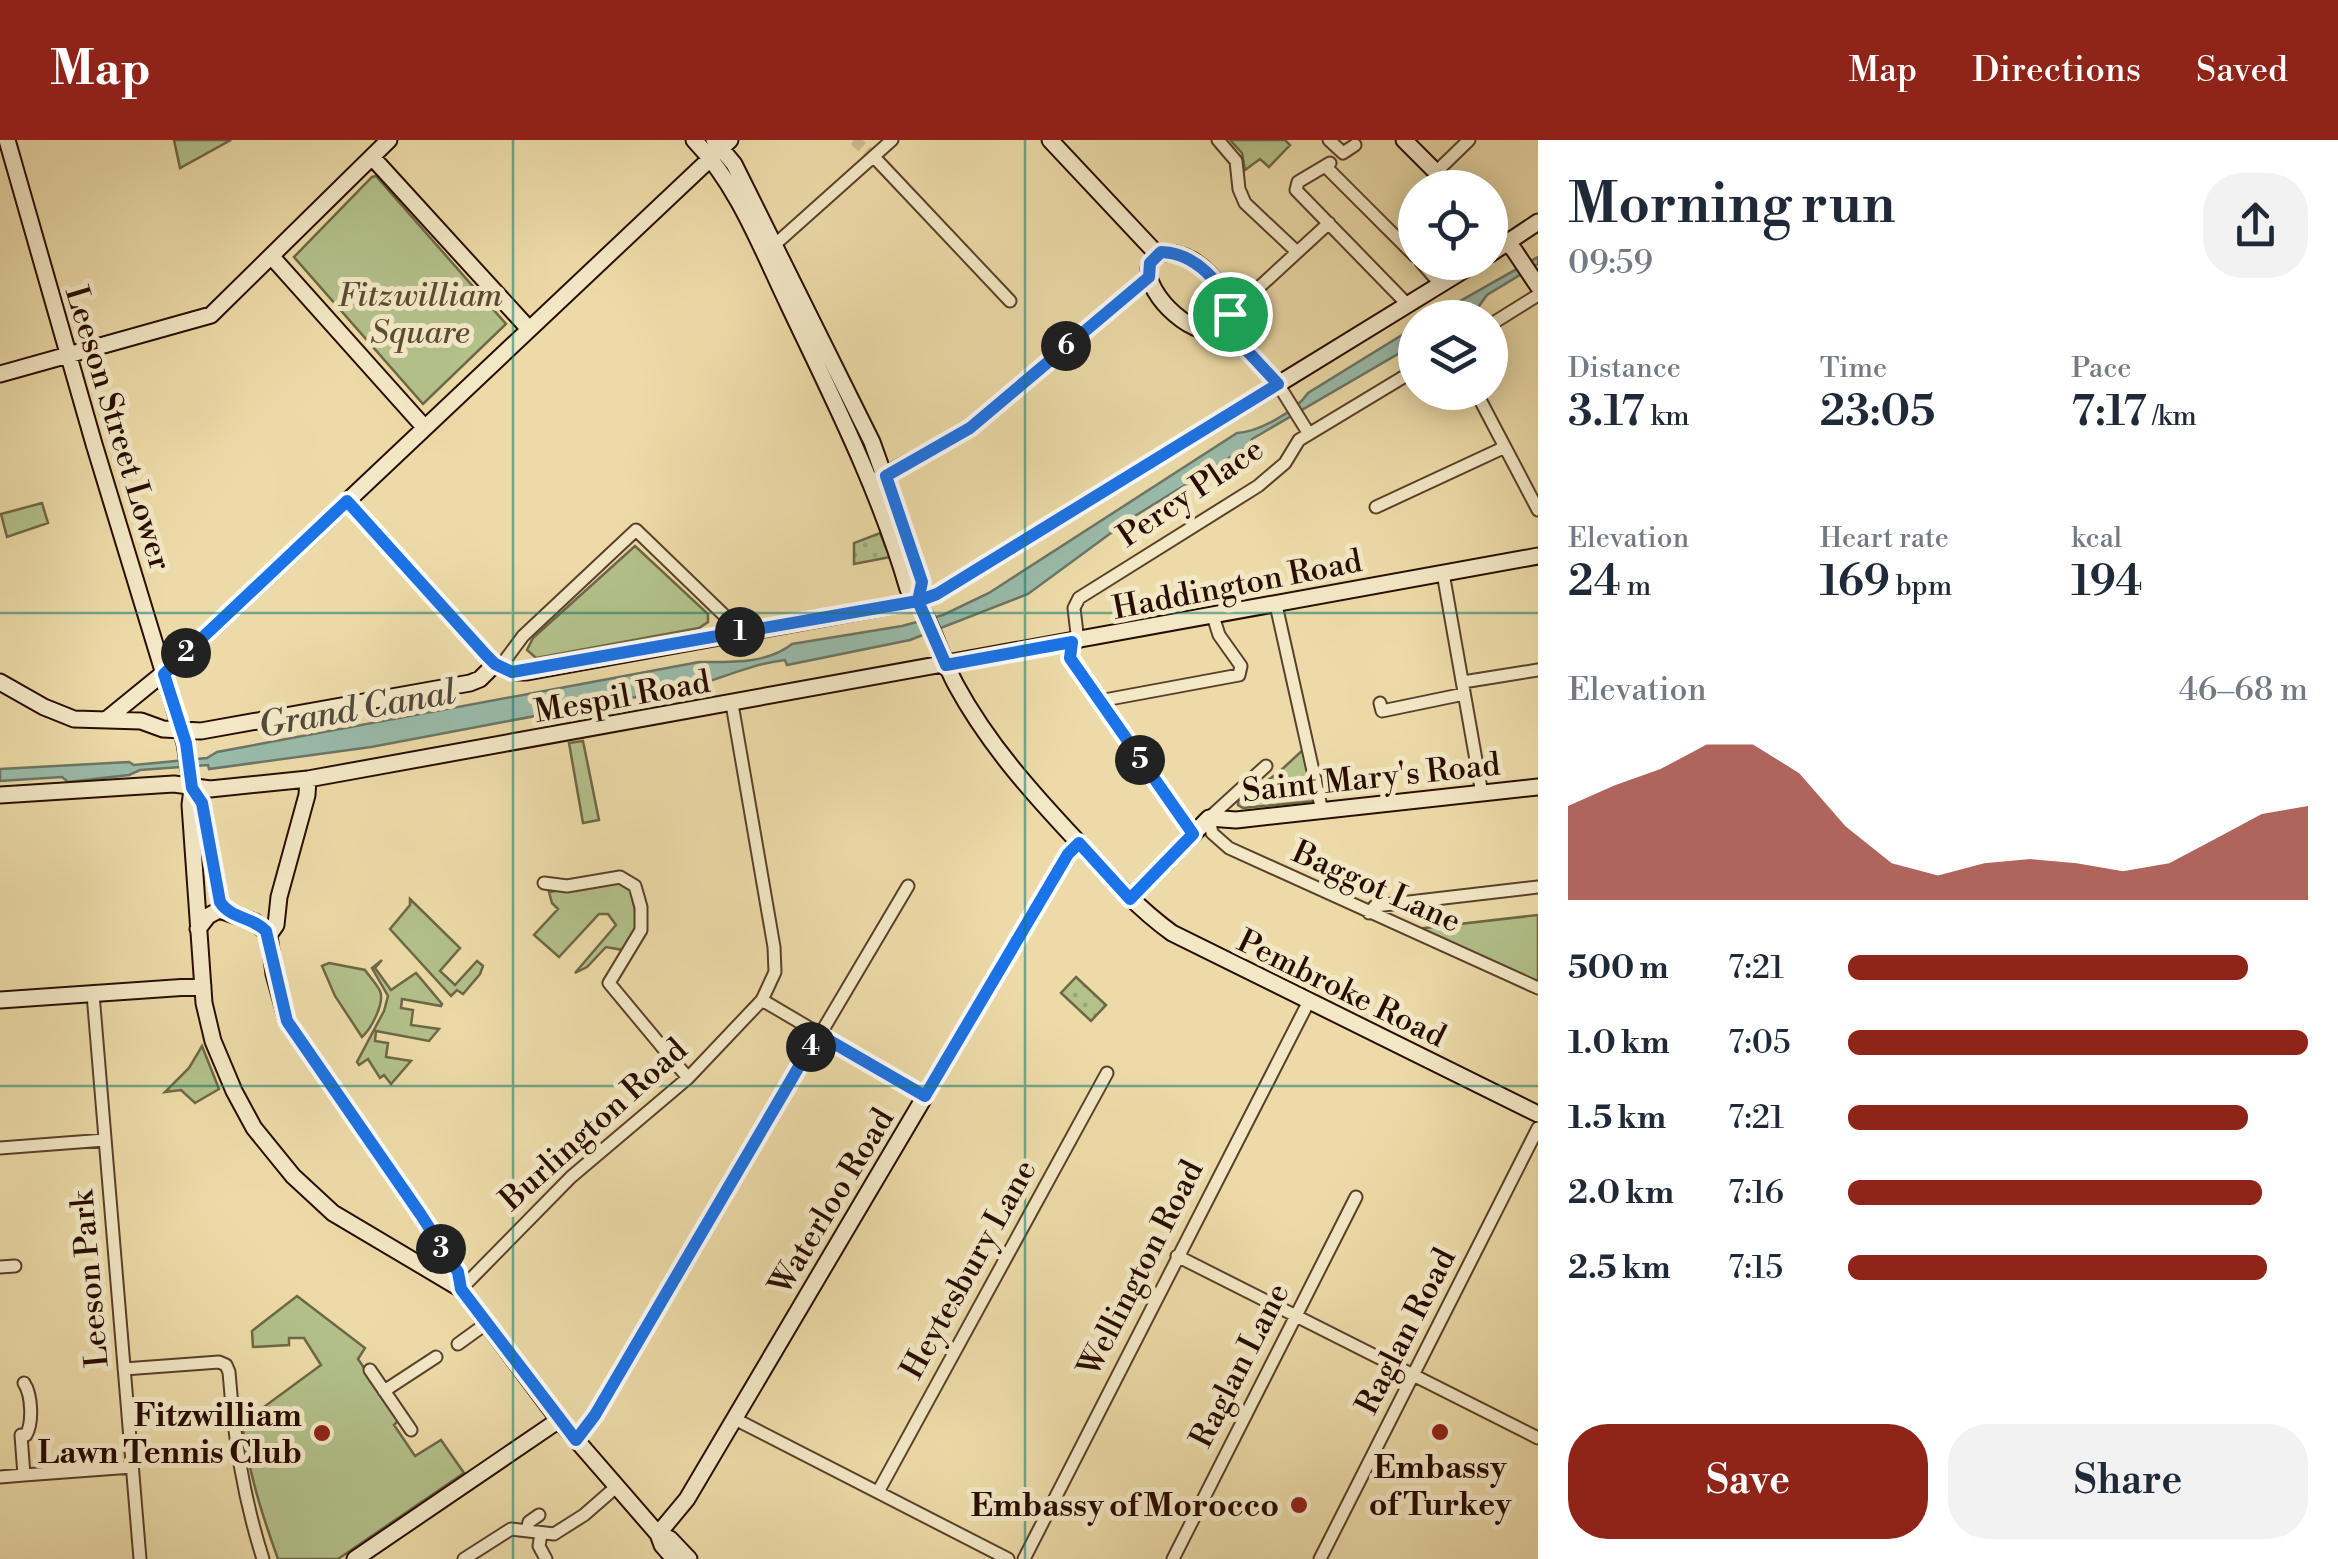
<!DOCTYPE html>
<html lang="en">
<head>
<meta charset="utf-8">
<style>
  :root { --surface:#fff; --page:#f2f2f3; --text:#1f2937; --muted:#747a83; --accent:#8f2418 }
  body { margin:0; font-family:"Libre Bodoni",serif; background:var(--page); color:var(--text); height:100vh; display:flex; flex-direction:column; font-size:38px; white-space:nowrap }
  * { box-sizing:border-box; margin:0 }
  p { font-size:32px; color:var(--muted) }
  .icon { flex:none; width:55px; height:55px; fill:none; stroke:currentColor; stroke-width:2; stroke-linecap:round; stroke-linejoin:round }
  .map { position:relative; flex:1; overflow:hidden }
  .details { display:flex; flex-direction:column; background:var(--surface); width:800px }
  .details>* { flex:none }
  .tools { position:absolute; left:1398px; top:30px; display:grid; gap:20px }
  .tools a { display:grid; place-items:center; width:110px; height:110px; border-radius:50%; background:var(--surface); box-shadow:0 5px 25px #0003; font-size:50px }
  .pin { position:absolute; display:grid; place-items:center; width:85px; height:85px; color:#fff; margin:-42px; border:5px solid #fff; border-radius:50%; box-shadow:0 2px 10px #0007 }
  .km { position:absolute; width:50px; height:50px; margin:-25px; border-radius:50%; background:#222; color:#fff; font-size:28px; line-height:50px; text-align:center }
  .round { display:grid; place-items:center; flex:none; width:105px; height:105px; border-radius:40px; background:var(--page) }
  .headline { display:flex; align-items:center; justify-content:space-between; height:170px; padding:0 30px }
  h1 { font-size:55px; font-weight:600; line-height:75px }
  .stats { display:grid; grid-template-columns:repeat(3,1fr); gap:15px; height:170px; padding:10px 30px }
  .stats div { display:grid; align-content:center }
  .stats b { font-size:42px; font-weight:600 }
  .stats small { font-size:28px; font-weight:400 }
  .stats p { font-size:28px }
  .chart { height:280px; padding:20px 30px }
  .chart p { display:flex; justify-content:space-between }
  .chart svg { width:100%; height:180px; margin-top:10px; fill:var(--accent); opacity:.7 }
  .cta { display:flex; gap:20px; margin-top:auto; padding:20px 30px }
  .cta a { flex:1; height:115px; border-radius:40px; background:var(--accent); color:#fff; font-size:40px; font-weight:600; line-height:115px; text-align:center }
  .cta a+a { background:var(--page); color:var(--text) }
  ul { padding:0 30px; list-style:none; font-size:32px }
  li { display:grid; grid-template-columns:160px 120px 1fr; align-items:center; height:75px }
  li i { height:25px; border-radius:12px; background:var(--accent) }
  header { display:flex; align-items:center; gap:60px; box-sizing:border-box; height:140px; padding:0 50px; background:var(--accent); color:#fff }
  header strong { font-size:48px }
  nav { display:flex; gap:55px; margin-inline-start:auto; font-size:35px }
  main { display:flex; flex:1; min-height:0 }
  .map>svg:first-child { display:block }
  .green { fill:#b3c18b; stroke:#6e6746; stroke-width:2.5 }
  .garden { fill:url(#garden-dots); stroke:#6e6746; stroke-width:2.5 }
  .water { fill:#9ba; stroke:#6c7566; stroke-width:2.5 }
  .lines { fill:none; stroke-linecap:round; stroke-linejoin:round }
  .street-tunnel { stroke:#cfbc8f; stroke-width:11; stroke-dasharray:11 5.5; stroke-linecap:butt }
  .street-casing { stroke:#5a402a; stroke-width:15 }
  .secondary-casing { stroke:#290d00; stroke-width:19 }
  .street { stroke:#f3e8c6; stroke-width:11 }
  .secondary { stroke:#f3e8c6; stroke-width:15 }
  .route-casing { stroke:#fff; stroke-width:20 }
  .route { stroke:#1a73e8; stroke-width:12 }
  .grid { fill:none; stroke:#0f766e; stroke-width:2.5; stroke-opacity:0.55 }
  .poi-dot { fill:#8f2418; stroke:#f3e8c6; stroke-width:4 }
  .labels { text-anchor:middle; stroke-width:10; stroke-linejoin:round; paint-order:stroke }
  .park-label { font-size:32px; font-style:italic; fill:#594c31; stroke:#f3e8c6 }
  .street-label { font-size:32px; fill:#290d00; stroke:#f3e8c6 }
  .poi-label { font-size:32px; font-weight:bold; fill:#290d00; stroke:#f3e8c6; text-anchor:end }
  .water-label { font-size:35px; font-style:italic; fill:#504a3c; stroke:#f3e8c6 }
</style>
</head>
<body>
<header>
<strong>Map</strong>
<nav><a>Map</a><a>Directions</a><a>Saved</a></nav>
</header>
<main>
<div class="map">
<svg width="1538" height="1419" viewBox="0 0 1538 1419">
  <defs>
    <pattern id="garden-dots" width="8" height="8" patternUnits="userSpaceOnUse" patternTransform="scale(2.5)"><rect width="8" height="8" fill="#b3c18b"/><path d="M2 2h.1M6 6h.1" fill="none" stroke="#9aa576" stroke-width="1.8" stroke-linecap="round"/></pattern>
  </defs>
  <rect width="100%" height="100%" fill="#ecdba8"/>
  <filter id="stains"><feTurbulence type="fractalNoise" baseFrequency=".002" numOctaves="4"/><feColorMatrix values="0 0 0 0 .2 0 0 0 0 .09 0 0 0 0 .02 0 0 0 .5 -.17"/></filter>
  <radialGradient id="worn" r=".72"><stop offset=".6" stop-color="#630" stop-opacity="0"/><stop offset="1" stop-color="#630" stop-opacity=".3"/></radialGradient>
  <path class="green" d="M174 0H231L180 28Z
    M1230 0H1285L1290 5 1269 27 1260 19 1245 30 1242 13Z
    M376 36 506 184 423 264 294 117 372 37Z
    M42 363 48 383 7 397 1 374Z
    M635 406 708 474V482L699 488 536 518 527 510 533 498Z
    M583 601 599 680 583 683 569 603Z
    M1306 607 1316 661 1243 668 1238 665V661L1278 633Z
    M620 740 630 747 638 785 623 810 606 807 587 827 575 833 616 785 608 774H599L559 817 534 795 558 769 552 763 549 752Z
    M410 759 460 808 440 831 455 845 477 821 483 826 480 834 463 854 457 850 451 856 390 789 410 765Z
    M1538 775V844L1416 789Z
    M382 820 375 828 391 850 416 833 442 864 441 866 402 859 401 868 413 870 411 885 439 889 429 901 376 891 375 901 388 903 386 917 411 921 391 944 384 935 380 938 368 919 359 925 357 922 384 871 388 856 372 828Z
    M329 823 365 830C369 836 377 844 380 851 385 863 371 889 362 897L335 856 322 826Z
    M202 906 219 949 195 963 181 950 165 952 189 928Z
    M297 1156 365 1208 358 1219 399 1280 394 1285 415 1316 441 1300 464 1333 338 1419H278C261 1372 249 1333 242 1283L321 1225 304 1198H289V1205L253 1207 252 1191Z"/>
  <path class="garden" d="M880 393 890 417 854 424V403Z
    M1076 837 1106 865 1091 881 1061 853Z"/>
  <path class="water" d="M1538 117V124L1487 155 1474 173 1465 177 1430 178Z
    M1415 187V204L1252 299 1250 305 1130 379 1028 454 910 500 787 525 785 520C752 524 725 537 694 546L371 607 209 629 208 625 140 630 129 635 68 642 62 637 0 641V629L129 622 134 625 207 618 217 612 699 522C731 522 767 524 792 504L902 486 943 475 989 453 1237 293C1259 292 1296 271 1308 253Z"/>
  <g class="lines">
    <path class="street-tunnel" d="M854 0 875 18"/>
    <g class="street-casing">
      <path id="street" d="M1218 0 1236 21 1239 49 1245 63 1297 112
        M1329 0 1343 13 1355 5
        M875 18 1010 161
        M1330 23 1298 42 1296 50 1408 165
        M1325 26 1415 116
        M1436 32 1469 0
        M771 108 892 0
        M1421 122 1441 145
        M1230 174 1329 83
        M1490 185 1538 155
        M1278 244 1309 294
        M1476 252 1538 370
        M872 340 970 287 1149 137
        M347 361 495 524
        M1376 367 1503 308
        M1443 433 1482 654
        M1276 465 1322 671
        M1078 502 1074 468 1079 458 1258 346 1285 323 1299 300 1415 230
        M1072 503 1070 518 1193 694
        M500 527 523 496 636 390 726 477 735 493
        M1463 542 1538 530
        M1099 561 1239 535 1241 526 1219 495 1213 476
        M1380 563 1382 571 1464 554
        M1266 626 1209 678 1212 693 1229 708 1538 848
        M544 743 567 746 620 737 635 746 641 767V790L609 843 688 938
        M1369 773 1375 766 1538 747
        M93 854 140 1419
        M762 860 925 956
        M0 1008 105 1000
        M1177 1116 1538 1298
        M0 1127 15 1126
        M461 1149 571 1037 688 938 762 860 775 832 774 807 732 564
        M458 1204 487 1183
        M124 1229 219 1222 226 1225 229 1232C234 1297 243 1356 263 1419
        M370 1230 411 1290
        M24 1243C32 1255 33 1283 26 1295H21L24 1335 132 1327
        M384 1251 436 1217
        M735 1279 1008 1419
        M576 1299 595 1275 908 746
        M0 1337 24 1335
        M878 1352 1107 933
        M527 1391 529 1382 539 1375
        M541 1394 539 1406 546 1419
        M464 1419 511 1389 554 1394 584 1375 616 1347
        M1024 1419 1308 863
        M1173 1419 1356 1057
        M1320 1419 1538 988"/>
    </g>
    <g class="secondary-casing">
      <path id="secondary" d="M7 0 94 304 185 603 192 649 190 665 204 863 213 901 234 951 254 988 293 1036 333 1073 461 1149 559 1280 658 1394 662 1405 674 1419
        M694 0C739 47 761 108 789 166 833 259 879 349 908 449 931 476 939 514 956 545 988 604 1032 653 1078 702 1108 735 1136 767 1172 793L1538 974
        M714 0 734 24 872 302 922 442 918 461
        M1050 0 1157 114
        M1404 0 1452 48
        M372 17 529 189
        M1490 86 1514 110 1538 146
        M1157 114C1154 119 1150 122 1149 128 1144 153 1197 206 1226 188
        M1157 114C1194 105 1238 153 1226 188
        M1490 114 1538 82
        M272 117 425 288
        M1226 188 1278 244
        M0 234 211 175 389 0
        M0 542 44 567 74 579 141 581 163 589 201 591 470 543 480 539 495 524 512 532H527L918 461 937 454 1477 122
        M107 579 177 522 730 0
        M192 649 202 663 220 762 229 772
        M0 655 174 644 210 649 308 639 1538 416
        M1130 759 1209 678 1236 680 1538 647
        M198 789 208 776 219 770 255 782 269 795
        M269 795 274 834 287 881 421 1075 457 1132 461 1149
        M269 795 276 785 279 757 307 655 308 639
        M0 860 203 846
        M658 1394 687 1359 1068 714 1079 703
        M658 1394 670 1399 689 1419
        M355 1419 559 1280"/>
    </g>
    <use href="#street" class="street"/>
    <use href="#secondary" class="secondary"/>
  </g>
  <g class="lines">
    <g class="route-casing">
      <path id="route" d="M1230 174 1226 188 1278 244 937 454 918 461 512 532 495 524 486 515 347 361 164 534 186 603 192 648 202 663 220 762C231 779 253 777 266 791L287 881 421 1075 458 1132 461 1149 576 1300 595 1275 818 894 925 956 1068 714 1079 703 1130 759 1193 694 1070 518 1072 502 946 525 918 461 922 442 886 336 970 288 1149 137 1150 123 1161 112C1194 113 1224 142 1230 174"/>
    </g>
    <use href="#route" class="route"/>
  </g>
  <path class="grid" d="M513 0V1419M1025 0V1419M0 473H1538M0 946H1538"/>
  <g class="poi-dot">
    <circle cx="1440" cy="1292" r="10"/>
    <circle cx="322" cy="1293" r="10"/>
    <circle cx="1299" cy="1365" r="10"/>
  </g>
  <g class="labels">
    <g class="park-label">
      <text x="420" y="166">Fitzwilliam<tspan x="420" dy="37">Square</tspan></text>
    </g>
    <g class="street-label">
      <text transform="translate(119 288) rotate(73)" y="11">Leeson Street Lower</text>
      <text transform="translate(1190 352) rotate(-34)" y="11">Percy Place</text>
      <text transform="translate(1237 444) rotate(-11)" y="11">Haddington Road</text>
      <text transform="translate(622 556) rotate(-10)" y="11">Mespil Road</text>
      <text transform="translate(1371 637) rotate(-6)" y="11">Saint Mary's Road</text>
      <text transform="translate(1377 746) rotate(24)" y="11">Baggot Lane</text>
      <text transform="translate(1342 848) rotate(26)" y="11">Pembroke Road</text>
      <text transform="translate(593 984) rotate(-42)" y="11">Burlington Road</text>
      <text transform="translate(831 1061) rotate(-59)" y="11">Waterloo Road</text>
      <text transform="translate(1140 1128) rotate(-63)" y="11">Wellington Road</text>
      <text transform="translate(968 1129) rotate(-61)" y="11">Heytesbury Lane</text>
      <text transform="translate(89 1139) rotate(-95)" y="11">Leeson Park</text>
      <text transform="translate(1405 1191) rotate(-63)" y="11">Raglan Road</text>
      <text transform="translate(1239 1225) rotate(-63)" y="11">Raglan Lane</text>
    </g>
    <g class="poi-label">
      <text x="302" y="1286">Fitzwilliam<tspan x="302" dy="37">Lawn Tennis Club</tspan></text>
      <text x="1440" y="1338" text-anchor="middle">Embassy<tspan x="1440" dy="37">of Turkey</tspan></text>
      <text x="1279" y="1376">Embassy of Morocco</text>
    </g>
    <g class="water-label">
      <text transform="translate(357 568) rotate(-10)" y="12">Grand Canal</text>
    </g>
  </g>
  <rect width="100%" height="100%" filter="url(#stains)"/>
  <rect width="100%" height="100%" fill="url(#worn)"/>
</svg>
<div class="tools">
<a><svg class="icon" aria-label="locate" viewBox="0 0 24 24"><circle cx="12" cy="12" r="6"/><path d="M12 2v4M12 18v4M2 12h4M18 12h4"/></svg></a>
<a><svg class="icon" aria-label="layers" viewBox="0 0 24 24"><path d="M12 4l9 5-9 5-9-5zM3 14l9 5 9-5"/></svg></a>
</div>
<div class="pin" style="left:1230px;top:174px;background:#1e9e55"><svg class="icon" aria-label="arrive" viewBox="0 0 24 24"><path d="M6 21V4h12l-3 4 3 4H6"/></svg></div>
<b class="km" style="left:740px;top:492px">1</b>
<b class="km" style="left:186px;top:513px">2</b>
<b class="km" style="left:441px;top:1109px">3</b>
<b class="km" style="left:811px;top:907px">4</b>
<b class="km" style="left:1140px;top:620px">5</b>
<b class="km" style="left:1066px;top:206px">6</b>
</div>
<section class="details">
<div class="headline"><div><h1>Morning run</h1><p>09:59</p></div><a class="round"><svg class="icon" aria-label="share" viewBox="0 0 24 24"><path d="M12 15V3M7 8l5-5 5 5M5 13v7h14v-7"/></svg></a></div>
<div class="stats">
<div><p>Distance</p><b>3.17<small> km</small></b></div>
<div><p>Time</p><b>23:05</b></div>
<div><p>Pace</p><b>7:17<small> /km</small></b></div>
</div>
<div class="stats">
<div><p>Elevation</p><b>24<small> m</small></b></div>
<div><p>Heart rate</p><b>169<small> bpm</small></b></div>
<div><p>kcal</p><b>194</b></div>
</div>
<div class="chart"><p><span>Elevation</span>46–68 m</p>
<svg viewBox="0 0 160 44" preserveAspectRatio="none"><path d="M0 44V21L10 16L20 12L30 6L40 6L50 13L60 26L70 35L80 38L90 35L100 34L110 35L120 37L130 35L140 29L150 23L160 21V44z"/></svg>
</div>
<ul>
<li><b>500 m</b>7:21<i style="width:87%"></i></li>
<li><b>1.0 km</b>7:05<i style="width:100%"></i></li>
<li><b>1.5 km</b>7:21<i style="width:87%"></i></li>
<li><b>2.0 km</b>7:16<i style="width:90%"></i></li>
<li><b>2.5 km</b>7:15<i style="width:91%"></i></li>
</ul>
<div class="cta"><a>Save</a><a>Share</a></div>
</section>
</main>
</body>
</html>
